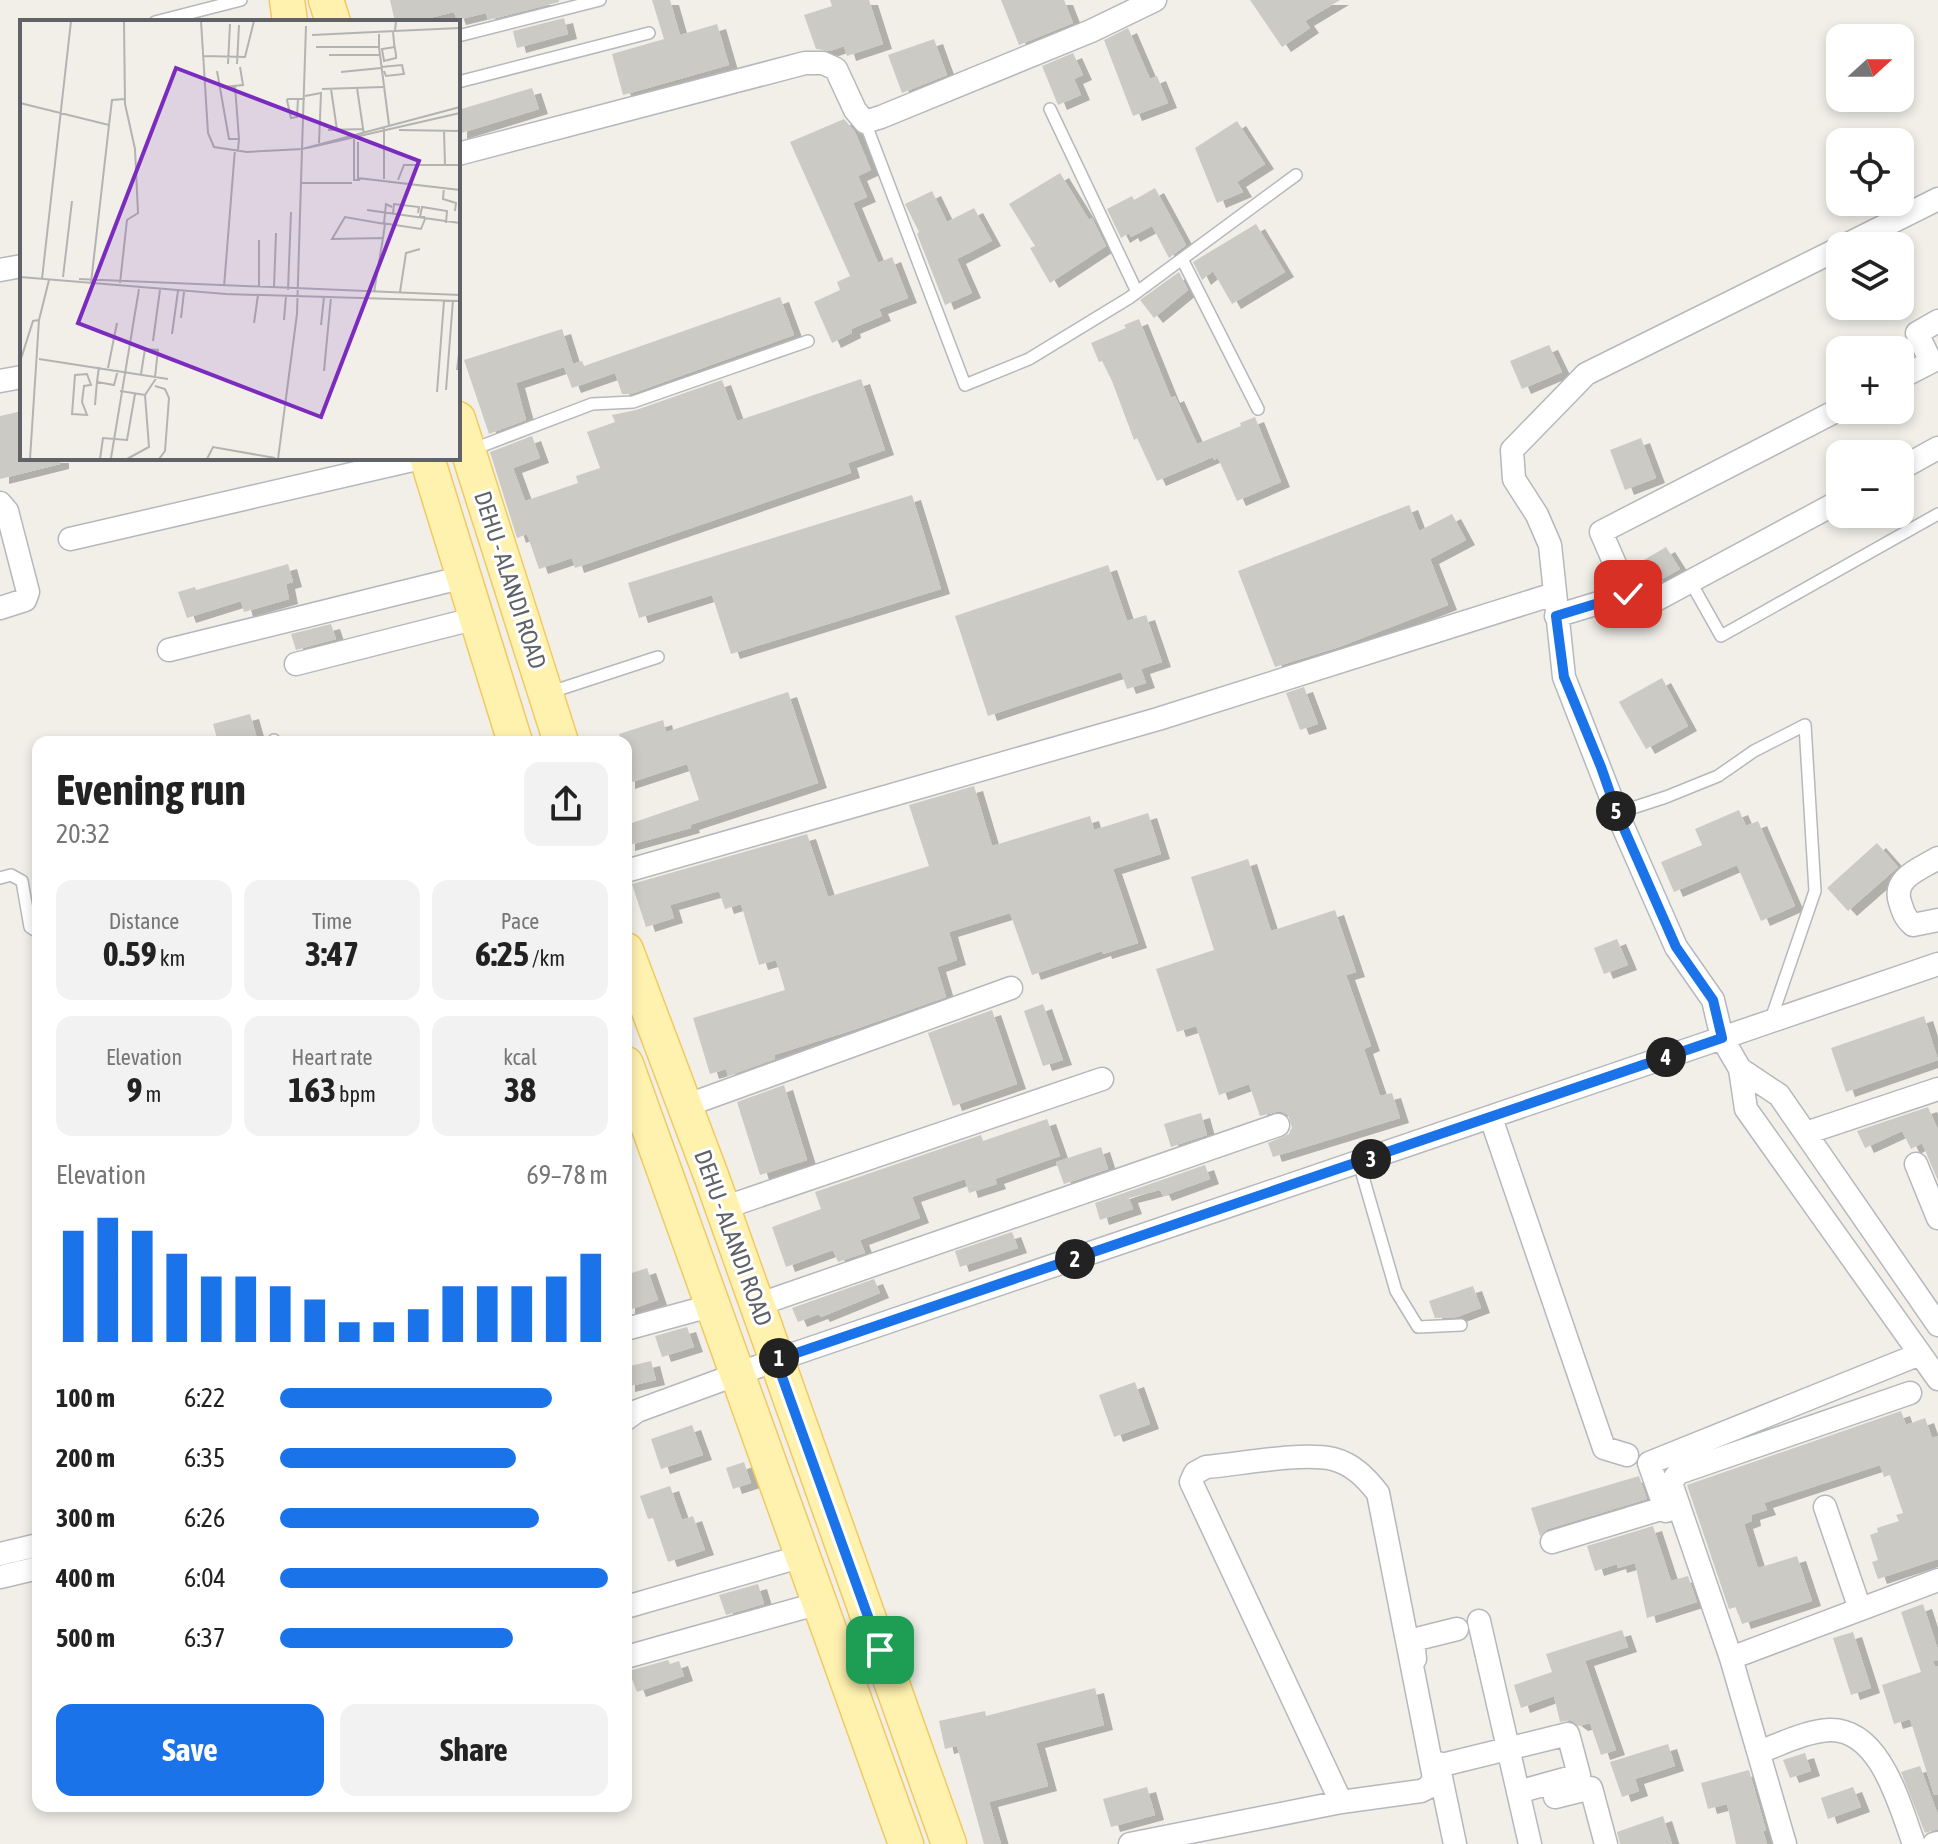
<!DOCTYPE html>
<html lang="en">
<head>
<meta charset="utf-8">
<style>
  :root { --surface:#fff; --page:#f2f2f2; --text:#222; --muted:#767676; --accent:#1a73e8 }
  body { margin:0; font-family:"Asap Condensed",sans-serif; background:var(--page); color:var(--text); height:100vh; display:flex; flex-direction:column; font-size:30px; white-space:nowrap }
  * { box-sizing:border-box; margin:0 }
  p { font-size:26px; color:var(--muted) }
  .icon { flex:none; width:44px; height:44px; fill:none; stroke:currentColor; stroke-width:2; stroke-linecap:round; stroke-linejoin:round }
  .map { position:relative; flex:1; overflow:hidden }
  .sheet { position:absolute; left:32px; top:736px; width:600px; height:1076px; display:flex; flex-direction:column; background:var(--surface); border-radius:16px; box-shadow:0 4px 12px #0003 }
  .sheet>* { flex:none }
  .needle { width:52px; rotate:69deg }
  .tools { position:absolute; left:1826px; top:24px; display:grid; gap:16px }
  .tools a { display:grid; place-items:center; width:88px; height:88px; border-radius:16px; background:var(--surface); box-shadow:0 4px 12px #0003; font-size:40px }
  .pin { position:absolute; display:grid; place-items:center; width:68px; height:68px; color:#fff; margin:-34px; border-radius:16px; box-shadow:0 4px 12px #0006 }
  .km { position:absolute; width:40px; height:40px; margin:-20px; border-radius:50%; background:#222; color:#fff; font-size:22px; line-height:40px; text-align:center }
  .round { display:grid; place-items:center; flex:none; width:84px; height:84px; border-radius:16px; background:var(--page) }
  .headline { display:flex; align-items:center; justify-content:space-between; height:136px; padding:0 24px }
  h1 { font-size:44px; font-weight:700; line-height:60px }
  .figures { display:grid; grid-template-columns:repeat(3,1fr); gap:12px; height:136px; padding:8px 24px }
  .figures div { display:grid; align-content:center; border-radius:16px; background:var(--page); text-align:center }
  .figures b { font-size:34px; font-weight:700 }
  .figures small { font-size:22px; font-weight:400 }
  .figures p { font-size:22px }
  .chart { height:224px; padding:16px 24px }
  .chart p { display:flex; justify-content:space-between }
  .chart svg { width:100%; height:144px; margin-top:8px; stroke:var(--accent); stroke-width:6 }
  .button { display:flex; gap:16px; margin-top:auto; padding:16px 24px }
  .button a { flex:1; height:92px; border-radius:16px; background:var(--accent); color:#fff; font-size:32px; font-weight:700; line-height:92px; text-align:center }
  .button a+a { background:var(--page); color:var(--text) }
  ul { padding:0 24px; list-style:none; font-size:26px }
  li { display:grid; grid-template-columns:128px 96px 1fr; align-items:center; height:60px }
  li i { height:20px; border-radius:10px; background:var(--accent) }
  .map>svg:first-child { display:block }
  .building { fill:#cccac5; filter:url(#shadow) }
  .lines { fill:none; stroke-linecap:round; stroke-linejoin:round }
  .lane-casing { stroke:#b5b8bc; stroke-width:14 }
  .street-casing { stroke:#b5b8bc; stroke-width:25 }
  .primary-casing { stroke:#f2c960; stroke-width:37 }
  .lane { stroke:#fff; stroke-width:11 }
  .street { stroke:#fff; stroke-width:22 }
  .primary { stroke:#fff2af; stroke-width:34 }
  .route-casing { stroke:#fff; stroke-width:16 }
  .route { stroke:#1a73e8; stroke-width:10 }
  .labels { text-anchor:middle; stroke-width:6; stroke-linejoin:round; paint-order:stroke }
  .street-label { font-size:24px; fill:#5f6368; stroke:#fff }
  .inset-road { fill:none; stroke:#b3b3b1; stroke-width:2 }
  .view { fill:#7b2cbf; fill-opacity:0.15; stroke:#7b2cbf; stroke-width:4 }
  .inset-edge { fill:none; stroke:#5f6368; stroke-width:4 }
</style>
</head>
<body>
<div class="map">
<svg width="1938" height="1844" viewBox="0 0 1938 1844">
  <defs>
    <filter id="shadow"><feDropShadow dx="9" dy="5" stdDeviation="0" flood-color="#0004"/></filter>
  </defs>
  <rect width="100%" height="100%" fill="#f1efe8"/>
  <path class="building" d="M390 0H559V2L488 20 486 13 457 20 454 12 413 22H395Z
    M652 0H670L680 35 717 24 729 65 623 95 612 54 664 39Z
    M830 0H869L883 44 847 56 844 46 830 51 816 49 804 15 832 6Z
    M1001 0H1064L1073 23 1019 45Z
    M1250 0H1340L1305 21 1310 28 1282 47Z
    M564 18 568 34 517 48 513 31Z
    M1128 28 1150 79 1157 76 1168 103 1133 116 1104 40Z
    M934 39 947 75 902 93 888 55Z
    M1073 53 1083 75 1074 79 1081 95 1058 105 1042 66Z
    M532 88 539 109 458 134V110Z
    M844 119 855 132 871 170 858 176 867 197 853 203 878 263 892 257 908 298 879 309 882 316 851 329 852 333 832 343 814 302 840 290 837 282 850 276 790 142Z
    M1237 121 1265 164 1237 182 1243 192 1217 203 1195 148Z
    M1060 173 1089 220 1092 218 1106 246 1050 283 1030 248 1035 246 1009 204Z
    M1155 188 1186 245 1169 258 1152 226 1131 237 1129 233 1121 238 1107 209 1132 196 1134 200Z
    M932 191 947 222 974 208 992 241 957 259 972 293 945 305 917 234 919 232 905 204Z
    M1256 224 1285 272 1232 304 1213 271 1202 280 1193 262Z
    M1179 272 1188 290 1154 318 1140 300Z
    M780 297 794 335 631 394H622L615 373 572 388 564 367 582 361 584 366Z
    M1139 319 1171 398 1175 396 1197 444 1241 426 1240 423 1255 417 1281 482 1237 501 1218 458 1214 460 1213 457 1157 481 1137 438 1134 440 1112 381 1102 361 1099 362 1091 343 1126 328 1124 325Z
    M562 329 573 364 516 383 526 420 489 434 464 360Z
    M1549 345 1562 372 1522 389 1510 361Z
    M861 379 885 450 848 463 851 473 575 568 572 558 539 569 527 534 517 538 490 452 532 436 540 458 513 468 525 501 578 483 576 476 600 468 587 432 615 422 612 415 636 410 722 380 737 421Z
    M22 411V458H60V464L0 479V416Z
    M1641 438 1656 478 1625 490 1610 450Z
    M912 495 941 589 731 654 712 595 639 618 628 583Z
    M1409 505 1419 531 1452 514 1466 540 1430 559 1448 605 1339 647 1275 667 1238 571Z
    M1666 547 1680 569 1657 582 1644 560Z
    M288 564 293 582 286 584 289 599 244 612 241 601 187 618 178 592 195 587 196 590Z
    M1108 565 1127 621 1146 615 1162 662 1141 669 1146 683 1127 689 1121 672 988 716 955 616Z
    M331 624 336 639 296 650 291 634Z
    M1662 678 1688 726 1646 749 1619 702Z
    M1304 687 1318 724 1300 730 1286 693Z
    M788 692 818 783 690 825 691 828 626 846V825L699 800 687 764 626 784V742H622L619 734 663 720 666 732Z
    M250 714 258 742H218L213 724Z
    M974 786 992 846 1090 816 1094 830 1148 813 1161 854 1113 869 1138 943 1103 954 1102 951 1032 975 1010 913 949 932 957 960 937 967 946 997 856 1029 774 1055 775 1059 728 1076 726 1069 710 1074 693 1018 785 990 776 960 759 965 741 904 725 909 719 891 670 905 674 918 646 927 632 884 807 834 828 897 929 866 909 805Z
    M1739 810 1746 826 1758 821 1795 906 1761 921 1737 865 1674 892 1661 862 1702 845 1695 829Z
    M1877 843 1898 867 1848 911 1827 888Z
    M1248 859 1271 931 1335 910 1356 972 1346 975 1371 1046 1364 1049 1380 1096 1392 1093 1400 1118 1273 1157 1268 1143 1289 1134 1292 1127 1288 1115 1280 1111 1260 1116 1249 1084 1219 1095 1196 1026 1177 1032 1156 969 1214 950 1191 877Z
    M1617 939 1628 965 1604 974 1594 948Z
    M1043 1004 1063 1060 1043 1066 1024 1011Z
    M992 1010 1017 1084 953 1106 928 1033Z
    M1924 1016 1938 1060 1846 1092 1831 1048Z
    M784 1085 807 1160 760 1175 737 1102Z
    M1928 1107 1938 1130V1181L1922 1143 1911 1149 1902 1131 1865 1148 1857 1131Z
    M1201 1113 1207 1135 1171 1147 1164 1124Z
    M1047 1119 1060 1156 995 1179 997 1184 969 1193 965 1179 912 1197 920 1218 860 1240 865 1253 838 1262 833 1250 786 1267 772 1227 821 1209 815 1192 981 1135 983 1141Z
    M1101 1147 1108 1169 1064 1184 1056 1162Z
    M1205 1165 1210 1179 1163 1196 1160 1190 1129 1198 1133 1209 1100 1220 1095 1203Z
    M1012 1232 1018 1248 960 1267 955 1251Z
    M647 1268 658 1300 626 1311V1275Z
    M874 1279 880 1293 821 1317 819 1314 798 1322 792 1308Z
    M1473 1286 1481 1308 1457 1317 1435 1318 1429 1301Z
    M687 1327 694 1347 662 1357 655 1336Z
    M651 1361 656 1380 626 1387V1367Z
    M1135 1382 1150 1424 1114 1437 1099 1395Z
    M1901 1411 1906 1425 1925 1418 1932 1438 1938 1436V1559L1878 1579 1872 1562 1878 1560 1870 1535 1878 1532 1877 1528 1899 1521 1896 1515 1903 1513 1890 1475 1884 1477 1880 1465 1764 1503 1767 1510 1751 1515 1752 1521 1744 1524 1758 1568 1797 1556 1812 1601 1742 1624 1736 1607 1729 1609 1687 1485Z
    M692 1425 703 1455 661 1469 651 1439Z
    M744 1462 751 1483 733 1489 726 1468Z
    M1639 1476 1647 1499 1548 1529 1540 1536 1531 1508Z
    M670 1486 682 1520 693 1516 705 1550 668 1562 653 1518 648 1519 640 1496Z
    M1653 1526 1671 1581 1688 1576 1697 1602 1647 1618 1635 1563 1618 1568 1617 1564 1595 1571 1587 1546Z
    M758 1584 764 1604 726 1615 719 1595Z
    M1923 1604 1938 1650V1660L1933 1661 1935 1667 1938 1666V1795H1934L1910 1719 1894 1724 1882 1685 1921 1672 1901 1612Z
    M1622 1630 1628 1647 1585 1661 1616 1750 1601 1755 1590 1723 1579 1726 1571 1720 1560 1722 1554 1696 1521 1708 1514 1685 1552 1672 1546 1654Z
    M1853 1632 1871 1688 1851 1695 1833 1638Z
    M668 1660 670 1664 679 1661 684 1676 637 1692 629 1671Z
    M1095 1688 1104 1725 1036 1743 1048 1786 989 1802 1001 1844H984L957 1746 945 1749 939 1721 985 1711 986 1716Z
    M1668 1744 1675 1766 1635 1779 1639 1791 1622 1797 1610 1762Z
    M1805 1753 1811 1771 1790 1778 1783 1760Z
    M1920 1766 1938 1815V1829L1925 1833 1901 1772Z
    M1749 1770 1766 1830 1763 1831 1767 1844H1736L1727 1804 1708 1809 1701 1783Z
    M1147 1787 1155 1815 1111 1827 1103 1799Z
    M1853 1787 1861 1807 1828 1819 1821 1798Z
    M1663 1816 1672 1844H1620L1617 1832Z"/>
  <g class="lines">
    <g class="lane-casing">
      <path id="lane" d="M155 22 241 0
        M458 36 600 0
        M458 82 649 33
        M1050 109 1137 292
        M865 122 965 385 1029 359 1129 298 1296 175
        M1182 259 1258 409
        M471 450 592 404 633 402 808 341
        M1690 581 1721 636 1938 514
        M548 693 658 657
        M274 740V742
        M1617 813 1666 797 1718 776 1754 751 1805 725 1815 891 1770 1022
        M0 878 11 875 22 881 30 927 38 932
        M1359 1163 1396 1291 1418 1327 1461 1325"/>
    </g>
    <g class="street-casing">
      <path id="street" d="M458 154 805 63H823L836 69 855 110 865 122 881 117 1091 31 1155 0
        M1844 246 1938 199
        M1840 248 1586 374 1512 450 1514 479 1537 515 1550 545 1564 677 1617 813 1676 947 1713 1000 1722 1038 1938 964
        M0 270 22 266
        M1900 378 1931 362 1917 333 1938 321
        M0 381 22 377
        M1900 469 1938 448
        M0 503 7 511 28 592 25 600 0 608
        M70 539 421 458
        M1628 594 1636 603 1652 602 1840 501
        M1556 616 1628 594 1601 532 1840 409
        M169 650 464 577
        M296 664 477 618
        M1938 858C1920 869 1892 878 1900 902 1903 912 1905 918 1913 925L1938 920
        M626 871 1158 719 1554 594
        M1740 1069 1779 1095 1938 1325
        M685 1106 1011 988
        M1491 1118 1604 1448 1627 1455
        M1806 1133 1938 1089
        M1916 1164 1938 1218
        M723 1208 1102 1079
        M757 1305 1278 1125
        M626 1329 714 1305
        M626 1419 637 1411 776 1360 1722 1038 1740 1069 1746 1109 1938 1379
        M1825 1507 1860 1609
        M1666 1511 1649 1463 1920 1354
        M1552 1542 1664 1508
        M0 1554 38 1545
        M0 1577 38 1568
        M626 1607 803 1556
        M1479 1621 1530 1844
        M626 1657 820 1603
        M1731 1658 1938 1580
        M1415 1659 1413 1640 1457 1629
        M1759 1752C1781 1744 1806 1731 1830 1730 1881 1729 1900 1807 1914 1844
        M1438 1763 1455 1844
        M1438 1766 1568 1734 1579 1775 1518 1792
        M1555 1797 1591 1788 1606 1844
        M1130 1844 1341 1802 1421 1791 1429 1787 1434 1778 1378 1493C1366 1478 1353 1464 1333 1459 1300 1452 1242 1464 1206 1467L1195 1473 1191 1482 1341 1802
        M1785 1844 1731 1658 1671 1483 1678 1473 1910 1393
        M1934 1844 1938 1843"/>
    </g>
    <g class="primary-casing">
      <path id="primary" d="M287 0 290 22
        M326 0 333 22
        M458 419 561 742
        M427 458 515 742
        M626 950 712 1178 949 1844
        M626 1064 906 1844"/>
    </g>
    <use href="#lane" class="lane"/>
    <use href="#street" class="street"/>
    <use href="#primary" class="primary"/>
  </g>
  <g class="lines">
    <g class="route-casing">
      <path id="route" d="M880 1650 776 1360 1722 1038 1713 1000 1676 947 1617 813 1601 767 1564 677 1556 616 1628 594"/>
    </g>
    <use href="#route" class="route"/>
  </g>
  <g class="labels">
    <g class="street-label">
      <text transform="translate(510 580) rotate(72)" y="8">DEHU - ALANDI ROAD</text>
      <text transform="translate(733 1238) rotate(70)" y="8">DEHU - ALANDI ROAD</text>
    </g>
  </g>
  <g transform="translate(20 20)">
    <rect width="440" height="440" fill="#f1efe8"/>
    <path class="inset-road" d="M181 1 188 113 194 127 227 132 282 129 286 6M376 1 375 11 440 8M373 11 374 23 376 35V38L364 41 362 29 375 27M292 15 375 11M296 27H359V14M359 27 369 105M309 35H360M184 36 225 37 234 1M208 44 210 4M217 44 219 5M361 47 382 45 384 54 366 56 364 51M197 51 209 119H219L218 130M321 52 361 48M215 66 219 119M204 67 223 65 220 47M337 68 344 115M302 69 363 67M311 69 317 110M285 76 301 73 299 123M278 79 277 97 271 98 267 80 268 79H285M0 83 89 105 71 263M89 105 92 80 105 79M364 108V159M308 110 343 109M379 110 440 111M424 111 425 145M334 119V160H340M338 122V158L440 170M287 128 440 93M378 160 384 145H440M281 163H332M424 167 423 179 436 183 435 191M347 190 440 203M373 194 374 184 399 187 398 193M405 197H400L402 187 427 191 426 203M362 203 401 209 405 199M364 203 366 184 372 187M0 257 206 274 440 281M43 257 52 181M22 259 51 1M59 259 440 275M100 263 107 200 118 193 115 129 105 84 104 1M204 267 215 129M239 267V220M254 268 256 213M268 270 271 192M354 272 363 218 312 219 325 197 365 204 363 218M380 272 386 233 400 229M161 298 164 272M264 300 266 276M234 303 238 275M301 305 304 277M152 314 158 271M133 321 140 270M19 339 148 359M0 342 13 301 19 300M79 347 77 362 94 365 98 350M88 348 97 303M437 350 440 326M304 351 311 277M67 354 71 365 64 366 62 382 67 395 52 394 55 355ZM121 354 125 329 138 330 135 357M135 366 145 369 149 378 145 431 139 439M426 370 433 280M100 371 125 375 137 357M417 372 424 281M75 385 77 361M91 438 119 269M10 439 19 300 29 260M80 439 83 418 107 420 115 374M107 439 129 427 125 375M187 439 193 427 255 438M258 439 277 294 282 129 440 87"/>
    <path class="view" d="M156 48 399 141 301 397 58 303Z"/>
    <rect width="440" height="440" class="inset-edge"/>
  </g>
</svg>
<div class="tools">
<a><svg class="needle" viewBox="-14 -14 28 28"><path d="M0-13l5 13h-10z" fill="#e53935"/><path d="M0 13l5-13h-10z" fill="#767676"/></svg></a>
<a><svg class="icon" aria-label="locate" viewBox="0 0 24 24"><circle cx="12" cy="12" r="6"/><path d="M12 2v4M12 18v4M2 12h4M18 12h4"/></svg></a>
<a><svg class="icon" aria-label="layers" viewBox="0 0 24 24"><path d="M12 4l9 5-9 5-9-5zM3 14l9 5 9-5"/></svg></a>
<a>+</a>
<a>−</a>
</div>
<div class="pin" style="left:880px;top:1650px;background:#1e9e55"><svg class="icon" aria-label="arrive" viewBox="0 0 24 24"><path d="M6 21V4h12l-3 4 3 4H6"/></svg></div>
<div class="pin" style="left:1628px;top:594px;background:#d93025"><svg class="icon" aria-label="check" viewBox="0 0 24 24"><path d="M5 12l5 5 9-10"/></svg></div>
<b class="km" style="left:779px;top:1358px">1</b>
<b class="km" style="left:1075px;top:1259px">2</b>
<b class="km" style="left:1371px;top:1159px">3</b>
<b class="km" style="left:1666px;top:1057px">4</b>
<b class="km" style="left:1616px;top:811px">5</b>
<section class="sheet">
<div class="headline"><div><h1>Evening run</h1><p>20:32</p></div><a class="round"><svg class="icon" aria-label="share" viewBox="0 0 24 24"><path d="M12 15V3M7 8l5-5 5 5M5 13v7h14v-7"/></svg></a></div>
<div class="figures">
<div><p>Distance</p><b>0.59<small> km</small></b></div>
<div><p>Time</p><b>3:47</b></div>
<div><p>Pace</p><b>6:25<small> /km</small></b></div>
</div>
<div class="figures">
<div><p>Elevation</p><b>9<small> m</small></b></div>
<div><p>Heart rate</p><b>163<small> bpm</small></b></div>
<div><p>kcal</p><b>38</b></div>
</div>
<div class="chart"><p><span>Elevation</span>69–78 m</p>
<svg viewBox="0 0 160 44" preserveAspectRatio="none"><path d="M5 44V10M15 44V6M25 44V10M35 44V17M45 44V24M55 44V24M65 44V27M75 44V31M85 44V38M95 44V38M105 44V34M115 44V27M125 44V27M135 44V27M145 44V24M155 44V17"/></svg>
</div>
<ul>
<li><b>100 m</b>6:22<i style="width:83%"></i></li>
<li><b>200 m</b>6:35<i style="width:72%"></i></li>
<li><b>300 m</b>6:26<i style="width:79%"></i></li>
<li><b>400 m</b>6:04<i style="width:100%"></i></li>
<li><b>500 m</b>6:37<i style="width:71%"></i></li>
</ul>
<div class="button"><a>Save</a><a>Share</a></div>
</section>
</div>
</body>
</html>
